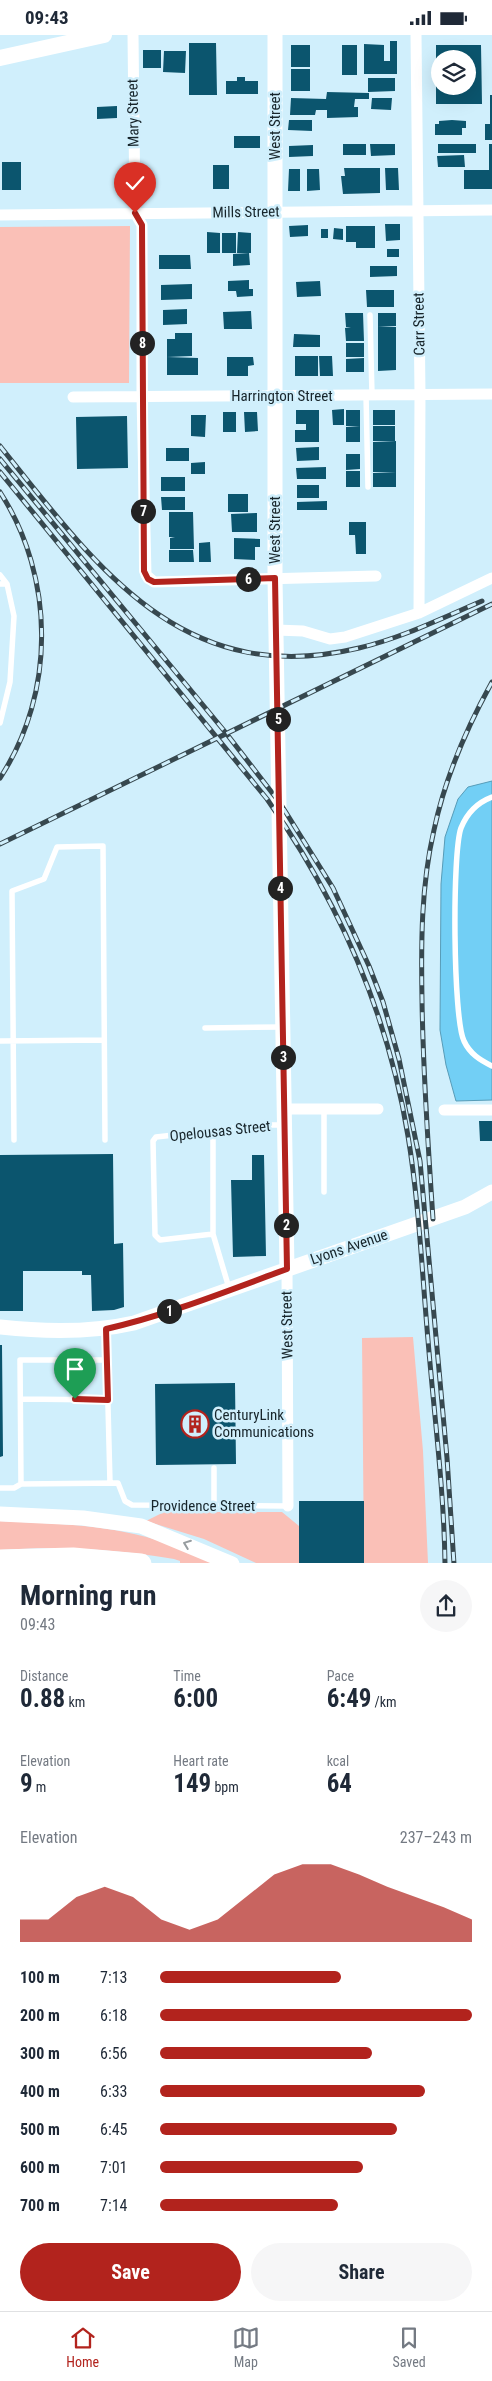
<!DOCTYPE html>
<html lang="en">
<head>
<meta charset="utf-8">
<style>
  :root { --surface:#fff; --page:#f6f6f7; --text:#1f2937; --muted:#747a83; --line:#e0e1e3; --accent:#b2231d }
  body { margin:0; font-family:"Roboto Condensed",sans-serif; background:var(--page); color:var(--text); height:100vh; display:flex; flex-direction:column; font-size:19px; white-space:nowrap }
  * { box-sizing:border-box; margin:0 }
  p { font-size:16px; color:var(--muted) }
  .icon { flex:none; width:28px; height:28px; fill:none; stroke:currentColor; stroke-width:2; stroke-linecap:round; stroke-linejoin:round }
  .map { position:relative; height:1528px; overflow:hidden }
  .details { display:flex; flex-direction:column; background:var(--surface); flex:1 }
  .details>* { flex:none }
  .controls { position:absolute; left:431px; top:15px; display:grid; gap:10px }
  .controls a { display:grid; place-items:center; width:45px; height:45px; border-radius:50%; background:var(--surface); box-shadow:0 5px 20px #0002; font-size:25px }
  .pin { position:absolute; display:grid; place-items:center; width:42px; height:42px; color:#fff; margin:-51px -21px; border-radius:50% 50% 50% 0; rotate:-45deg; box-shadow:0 0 5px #0007 }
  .pin .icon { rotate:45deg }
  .km { position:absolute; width:25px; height:25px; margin:-12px; border-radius:50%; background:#222; color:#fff; font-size:14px; line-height:25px; text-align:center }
  .round { display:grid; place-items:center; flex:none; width:52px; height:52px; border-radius:26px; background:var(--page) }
  .head { display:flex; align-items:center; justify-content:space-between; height:85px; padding:0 20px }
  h1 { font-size:28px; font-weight:700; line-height:38px }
  .figures { display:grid; grid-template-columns:repeat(3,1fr); gap:8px; height:85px; padding:5px 20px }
  .figures div { display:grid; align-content:center }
  .figures b { font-size:25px; font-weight:700 }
  .figures small { font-size:14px; font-weight:400 }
  .figures p { font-size:14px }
  .chart { height:140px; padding:10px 20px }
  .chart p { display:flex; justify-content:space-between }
  .chart svg { width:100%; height:90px; margin-top:5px; fill:var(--accent); opacity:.7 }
  .primary-button { display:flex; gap:10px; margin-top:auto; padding:10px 20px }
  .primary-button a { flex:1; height:58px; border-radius:30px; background:var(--accent); color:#fff; font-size:20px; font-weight:700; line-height:58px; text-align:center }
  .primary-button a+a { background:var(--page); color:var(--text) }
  ul { padding:0 20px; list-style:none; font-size:16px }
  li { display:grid; grid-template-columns:80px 60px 1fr; align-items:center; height:38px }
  li i { height:12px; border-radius:6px; background:var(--accent) }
  .status { display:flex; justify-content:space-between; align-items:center; height:35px; padding:0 25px; background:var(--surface); direction:ltr }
  .status svg { height:14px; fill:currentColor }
  .menu { display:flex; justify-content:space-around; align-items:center; height:70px; border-top:1px solid var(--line); background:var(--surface); font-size:14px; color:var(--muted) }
  .menu a { display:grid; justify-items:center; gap:2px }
  .menu .active { color:var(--accent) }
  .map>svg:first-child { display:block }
  .green { fill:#fac0b7 }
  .water { fill:#72cff5; stroke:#579cb8 }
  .building { fill:#0b556e; fill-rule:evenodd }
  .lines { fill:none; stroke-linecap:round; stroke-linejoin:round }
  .service { stroke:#fff; stroke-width:5.5 }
  .minor { stroke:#fff; stroke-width:11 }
  .tertiary { stroke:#fff; stroke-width:15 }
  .secondary { stroke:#fff; stroke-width:16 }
  .motorway { stroke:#fff; stroke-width:21 }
  .rail-casing { stroke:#37484f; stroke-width:5 }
  .rail { stroke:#d0effc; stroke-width:3; stroke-dasharray:9; stroke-linecap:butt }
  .oneway { stroke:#979da0 }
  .route-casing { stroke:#fff; stroke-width:10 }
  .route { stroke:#b2231d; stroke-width:6 }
  .labels { text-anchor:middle; stroke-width:5; stroke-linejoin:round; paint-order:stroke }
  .street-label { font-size:15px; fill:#17252b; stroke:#d0effc }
  .poi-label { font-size:15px; fill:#17252b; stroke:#d0effc; text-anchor:start }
</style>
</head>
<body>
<div class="status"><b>09:43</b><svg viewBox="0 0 49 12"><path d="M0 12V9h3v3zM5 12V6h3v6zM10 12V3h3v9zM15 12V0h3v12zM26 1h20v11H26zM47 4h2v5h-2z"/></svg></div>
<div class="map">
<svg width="492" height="1529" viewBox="0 0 492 1529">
  <rect width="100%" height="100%" fill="#d0effc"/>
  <path class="green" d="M130 191 129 348H0V192Z
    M413 1302 423 1416 428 1528H364L362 1303Z
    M164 1477H282L299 1491V1528H256L204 1504 146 1486Z
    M0 1486C45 1488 90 1489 134 1499 165 1506 193 1518 222 1528H180V1526L174 1524C115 1514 59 1511 0 1515Z"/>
  <path class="water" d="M492 746V1065L456 1066 446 1030 440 995 441 849 445 802 458 764 468 752Z"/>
  <path class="building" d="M390 6H397V39H364V9L384 10V26H390Z
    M189 8H216L217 60H189Z
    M291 10H310V32H291Z
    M342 10H357V40H342Z
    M436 10H481L482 69H436ZM440 24H468V51H440Z
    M143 15H161V33H143Z
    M164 16H186L185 38 163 37Z
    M291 34H310V56H291Z
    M237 42H245V46H258V59H226V46H237Z
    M368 43H395V56L368 57Z
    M327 57 369 58V64H355L354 72H358V82L327 83V75H316L315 80H290L291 63 326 64Z
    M490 60H492V105H485V89H490Z
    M372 63H392L391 75 371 74Z
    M117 71V83L97 84V72Z
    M289 85H312V96L288 95Z
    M452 85 466 86V93H462V100H435V89H439V86Z
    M234 101H260V113H234Z
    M343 109H366V120H343Z
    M370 109H395V120L371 121Z
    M438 109H476V118H438Z
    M489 109H492V154H464V135H489Z
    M313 110V121L289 122V111Z
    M464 120 465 132H438L437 121Z
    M2 127H21V155H2Z
    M213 130H229V154H213Z
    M344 133H380V158L343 159 341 141H345Z
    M385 133H398L399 155H386Z
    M289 134H300V156H288Z
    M307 134H319L320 155 307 156Z
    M385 189H400V205L386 206Z
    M308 190V201L290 202 289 191Z
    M346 191H375V213H356V207H346Z
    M334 193 343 194V205L333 204Z
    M321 194H328V203H321Z
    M207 197 220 198V218H207Z
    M238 197 251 198V218H237Z
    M222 198H236V218H222Z
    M387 214H399V222H387Z
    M249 218 250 230 233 231V219Z
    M159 220H190L191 234H159Z
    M370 231H397V241L370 242Z
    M249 245V254H253V261L237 262 236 256H228V246Z
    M320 246 321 261 297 262 296 247Z
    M192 249V264L161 265V250Z
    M366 255H394V272H367Z
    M187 274V289L163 290V275Z
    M251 276 252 294H224L223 277Z
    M345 278H363L364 306H346L345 293 351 292H346Z
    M378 278H396V291L378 292Z
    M378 292H396V335L378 336Z
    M175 298H192V321L167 322V304H175Z
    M294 299 320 300V312H293Z
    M346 308H364V322H346Z
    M295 321H318V341H295Z
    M319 321H332L333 341H320Z
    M167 322 198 323V340H167Z
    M227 322H253L254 330 248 331V341H227Z
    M364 323V337H346V324Z
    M344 374V390H333L332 375Z
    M296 375H319V407H295V395H306V389H296Z
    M346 375H360V391H346Z
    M373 375H395V390H373Z
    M223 377H236V397H223Z
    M244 377H257L258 396 245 397Z
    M191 380H206L205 402 191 401Z
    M127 381 128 433 77 434 76 382Z
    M360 391V407H346V392Z
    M373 391H395V406H373Z
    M396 406V437H373V407Z
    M319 412V425L297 426 296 413Z
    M166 413H189V426H166Z
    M346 419H360V434L346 435Z
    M205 427V439H191V428Z
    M326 432V444H297L296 433Z
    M346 436H360V452H346Z
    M396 437V452H373V438Z
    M161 442H185V456H161Z
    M297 450H319V463H297Z
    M228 459H248V477H228Z
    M161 462H185V475H162Z
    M327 466V475H297V467Z
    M169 477H193L194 514H170V503L175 502H169Z
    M257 478V497H232L231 479Z
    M349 487H366V519H356L355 500H349Z
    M234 503 260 504V512H255V525L234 524Z
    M210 507 211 527H199V508Z
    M169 515H193L194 527H169Z
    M479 1086H492V1106H480Z
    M113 1119 114 1209 123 1208 124 1272 114 1275 92 1276 91 1240H82V1236H23V1276H0V1120Z
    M252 1120H264L266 1221 233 1222 231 1145H252Z
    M0 1310H2L3 1421 0 1422Z
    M235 1348 236 1429 156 1430 155 1349Z
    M299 1466H364V1529H299Z"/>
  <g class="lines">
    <path class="service" d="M370 280 372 360
      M366 360 368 452
      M0 540 7 549
      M0 549H7L14 581 10 647 0 688
      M492 762C476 768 467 778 461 793 452 818 453 984 464 1006 470 1019 480 1025 492 1031
      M205 993 281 992
      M0 1006 104 1005
      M324 1074V1157
      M213 1096V1199L160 1205 155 1200 153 1106 156 1102 264 1090H284
      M14 1105 12 856 44 844 57 812 103 811 105 1105
      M213 1199 229 1253
      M106 1294 110 1448
      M21 1364 108 1365
      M214 1433V1471
      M21 1449 20 1325H107
      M0 1453H14L21 1449 118 1448 125 1466 132 1470 288 1471"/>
    <path class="minor" d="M133 0 135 178 142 190V362L146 540 154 547 376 541
      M416 0 420 359 419 578
      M0 180 492 175
      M73 362 492 359
      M276 595 303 596 330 604 345 602 419 578 492 543
      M284 1074H378
      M444 1075H492
      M287 1234 288 1471"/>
    <path class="tertiary" d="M275 0V543L287 1234
      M0 1292C45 1297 90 1298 134 1288L465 1172 492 1157
      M0 1479 83 1483 141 1491 232 1529"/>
    <path class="secondary" d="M0 23 104 0"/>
    <path class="motorway" d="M0 1525 73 1523 141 1529"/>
    <g class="rail-casing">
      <path id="rail" d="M0 411C97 532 182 655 359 613 402 603 442 583 482 566
        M0 424 226 698 280 768 333 853 369 931 383 967 399 1024 420 1126 447 1423 454 1529
        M0 437 267 764C338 865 388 979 408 1101 419 1168 422 1237 428 1305 434 1379 444 1454 445 1529
        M0 457C55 542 56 658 0 743
        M0 809 492 569
        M433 1184C428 1111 423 1038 422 965 421 908 421 851 434 795 445 743 466 694 492 647"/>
    </g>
    <use href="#rail" class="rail"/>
  </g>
  <defs><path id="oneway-chevron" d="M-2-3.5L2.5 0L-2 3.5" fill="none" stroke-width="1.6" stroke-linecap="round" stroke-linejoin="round" transform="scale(1.25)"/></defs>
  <use class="oneway" href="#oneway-chevron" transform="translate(187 1509) rotate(-159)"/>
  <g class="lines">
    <g class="route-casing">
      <path id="route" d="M75 1364 108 1365 106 1294C168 1280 227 1256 287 1234L275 543 154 547 148 544 144 536 142 190 135 178"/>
    </g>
    <use href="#route" class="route"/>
  </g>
  <defs>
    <g id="building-ring" transform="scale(1.4375)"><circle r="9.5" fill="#d0effc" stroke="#b2231d" stroke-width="1.5"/><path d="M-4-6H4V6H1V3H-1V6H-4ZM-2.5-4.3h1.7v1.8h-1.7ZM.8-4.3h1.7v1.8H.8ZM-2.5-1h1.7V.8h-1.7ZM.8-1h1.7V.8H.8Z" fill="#b2231d"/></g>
  </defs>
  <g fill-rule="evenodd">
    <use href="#building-ring" x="195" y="1389"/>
  </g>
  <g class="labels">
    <g class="street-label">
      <text transform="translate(133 78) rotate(-91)" y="5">Mary Street</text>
      <text transform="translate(275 91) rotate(-90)" y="5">West Street</text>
      <text transform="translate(246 177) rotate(-1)" y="5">Mills Street</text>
      <text transform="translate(419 289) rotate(-91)" y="5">Carr Street</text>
      <text x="282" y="366">Harrington Street</text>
      <text transform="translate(275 495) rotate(-90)" y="5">West Street</text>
      <text transform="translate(220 1096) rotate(-6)" y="5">Opelousas Street</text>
      <text transform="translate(349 1212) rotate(-19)" y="5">Lyons Avenue</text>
      <text transform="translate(287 1290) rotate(-91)" y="5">West Street</text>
      <text x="203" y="1476">Providence Street</text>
    </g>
    <g class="poi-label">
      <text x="214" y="1385">CenturyLink<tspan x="214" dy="17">Communications</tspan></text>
    </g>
  </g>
</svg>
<div class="controls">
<a><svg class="icon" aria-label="layers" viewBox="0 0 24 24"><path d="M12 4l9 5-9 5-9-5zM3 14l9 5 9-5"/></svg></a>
</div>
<div class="pin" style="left:75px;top:1364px;background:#1e9e55"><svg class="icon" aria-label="arrive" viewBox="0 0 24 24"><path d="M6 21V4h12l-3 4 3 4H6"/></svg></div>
<div class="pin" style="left:135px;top:178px;background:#d93025"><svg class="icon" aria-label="check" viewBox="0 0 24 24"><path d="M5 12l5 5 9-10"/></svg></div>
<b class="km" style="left:169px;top:1276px">1</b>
<b class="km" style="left:286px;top:1190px">2</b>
<b class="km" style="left:283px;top:1022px">3</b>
<b class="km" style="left:280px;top:853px">4</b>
<b class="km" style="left:278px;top:684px">5</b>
<b class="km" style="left:248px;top:544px">6</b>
<b class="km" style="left:143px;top:476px">7</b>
<b class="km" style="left:142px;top:308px">8</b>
</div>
<section class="details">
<div class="head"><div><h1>Morning run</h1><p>09:43</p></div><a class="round"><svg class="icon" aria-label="share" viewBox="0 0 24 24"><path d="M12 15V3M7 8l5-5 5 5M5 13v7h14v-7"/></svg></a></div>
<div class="figures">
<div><p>Distance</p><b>0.88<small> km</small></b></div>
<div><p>Time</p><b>6:00</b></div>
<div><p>Pace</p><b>6:49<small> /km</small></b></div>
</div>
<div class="figures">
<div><p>Elevation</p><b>9<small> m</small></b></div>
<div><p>Heart rate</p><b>149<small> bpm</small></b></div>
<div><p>kcal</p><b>64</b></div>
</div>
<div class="chart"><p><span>Elevation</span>237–243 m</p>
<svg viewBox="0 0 160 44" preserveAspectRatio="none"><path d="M0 44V33L10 33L20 22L30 17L40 22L50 33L60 38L70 33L80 22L90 11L100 6L110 6L120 11L130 17L140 22L150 27L160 33V44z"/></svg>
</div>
<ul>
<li><b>100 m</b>7:13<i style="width:58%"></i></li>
<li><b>200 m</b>6:18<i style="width:100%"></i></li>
<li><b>300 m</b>6:56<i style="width:68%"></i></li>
<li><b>400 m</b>6:33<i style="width:85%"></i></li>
<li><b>500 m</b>6:45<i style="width:76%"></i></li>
<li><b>600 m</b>7:01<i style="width:65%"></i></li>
<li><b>700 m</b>7:14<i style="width:57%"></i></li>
</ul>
<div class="primary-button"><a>Save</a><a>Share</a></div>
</section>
<nav class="menu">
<a class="active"><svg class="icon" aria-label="home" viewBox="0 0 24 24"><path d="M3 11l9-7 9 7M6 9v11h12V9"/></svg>Home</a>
<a><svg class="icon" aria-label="map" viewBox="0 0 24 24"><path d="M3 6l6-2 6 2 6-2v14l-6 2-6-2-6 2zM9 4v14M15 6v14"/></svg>Map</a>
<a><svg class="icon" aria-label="saved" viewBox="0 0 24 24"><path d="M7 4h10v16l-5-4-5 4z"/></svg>Saved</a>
</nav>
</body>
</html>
